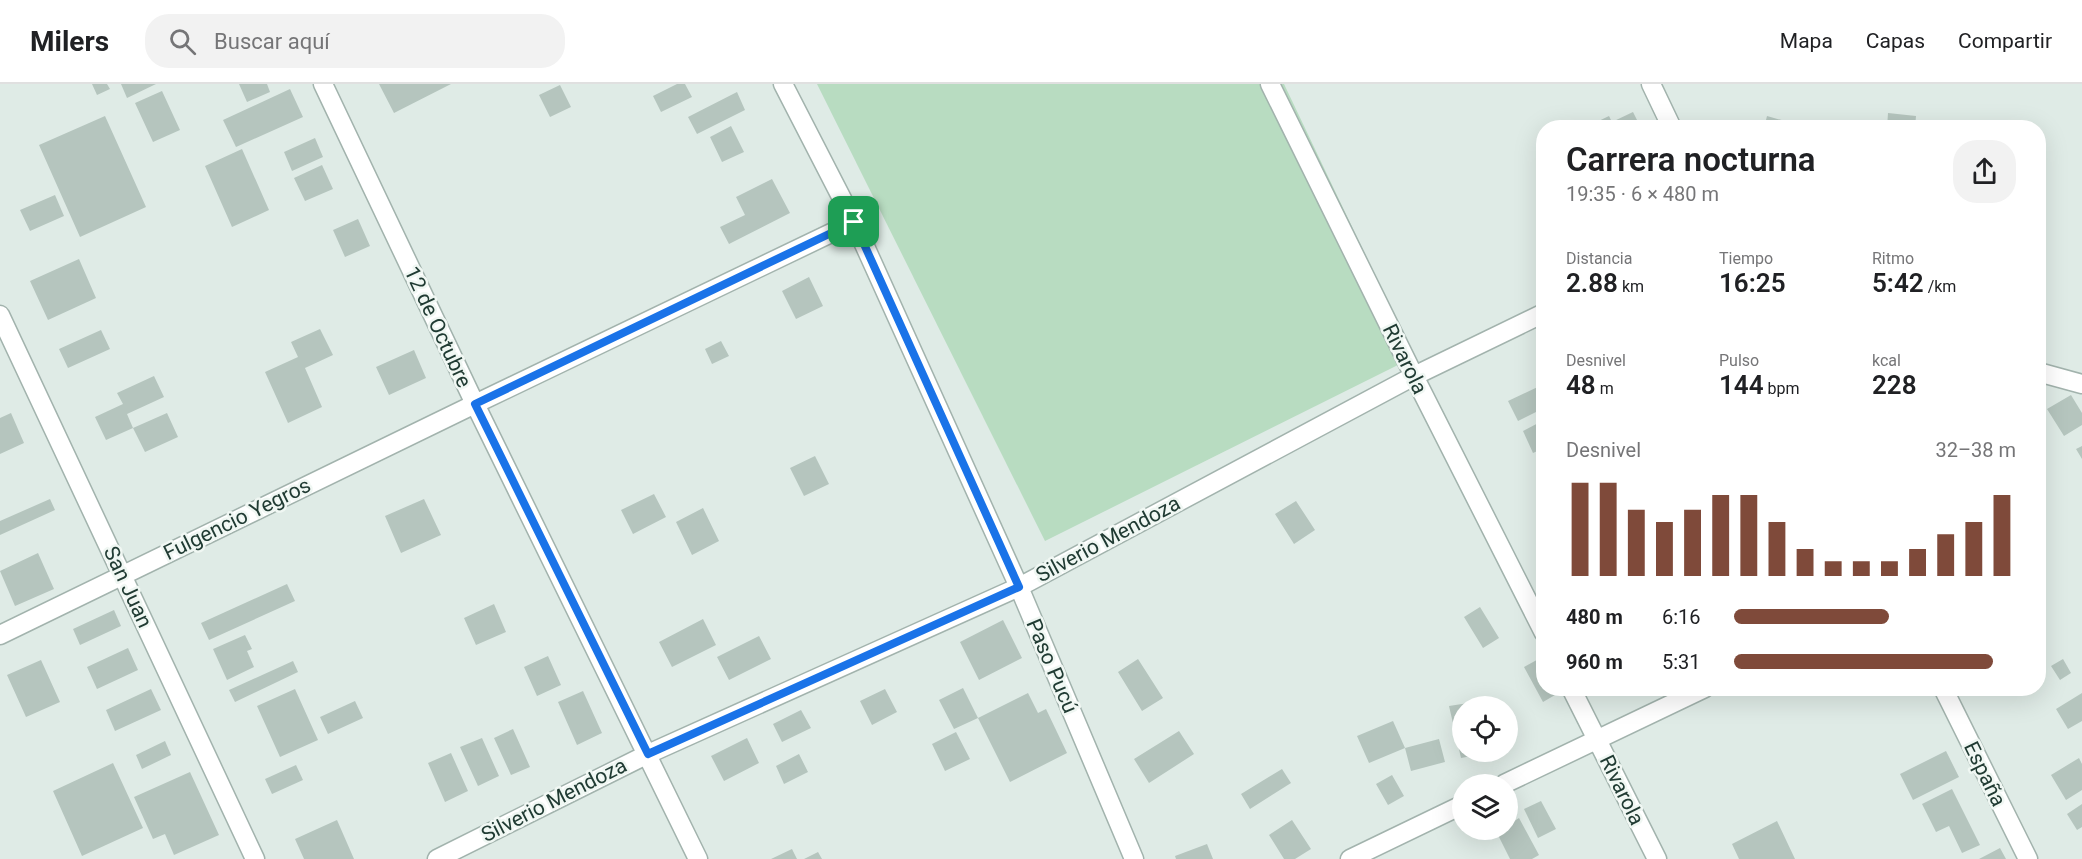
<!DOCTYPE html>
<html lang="es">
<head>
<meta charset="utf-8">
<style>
  :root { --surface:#fff; --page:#f2f2f2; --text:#202124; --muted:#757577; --line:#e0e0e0; --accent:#7f4a3a }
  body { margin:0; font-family:Roboto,sans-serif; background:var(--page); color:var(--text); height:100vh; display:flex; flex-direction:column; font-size:22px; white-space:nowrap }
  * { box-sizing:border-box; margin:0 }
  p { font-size:20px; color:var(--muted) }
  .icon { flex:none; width:33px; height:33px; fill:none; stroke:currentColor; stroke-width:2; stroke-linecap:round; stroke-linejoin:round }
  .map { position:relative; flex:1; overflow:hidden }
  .details { position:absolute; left:1536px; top:36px; width:510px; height:576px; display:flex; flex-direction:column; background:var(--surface); border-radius:24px; box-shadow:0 6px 24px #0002 }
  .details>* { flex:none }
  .controls { position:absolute; left:1452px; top:612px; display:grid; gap:12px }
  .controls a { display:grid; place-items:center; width:66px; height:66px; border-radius:50%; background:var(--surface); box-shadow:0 6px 24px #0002; font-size:30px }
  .pin { position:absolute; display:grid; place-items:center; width:51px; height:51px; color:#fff; margin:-26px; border-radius:12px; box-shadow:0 3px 9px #0006 }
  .round { display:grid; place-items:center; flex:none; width:63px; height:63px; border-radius:24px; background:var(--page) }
  .headline { display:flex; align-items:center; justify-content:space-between; height:102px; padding:0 30px }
  h1 { font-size:33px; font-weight:600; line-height:45px }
  .stats { display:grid; grid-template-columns:repeat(3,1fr); gap:9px; height:102px; padding:6px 30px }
  .stats div { display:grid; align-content:center }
  .stats b { font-size:26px; font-weight:600 }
  .stats small { font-size:16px; font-weight:400 }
  .stats p { font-size:16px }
  .chart { height:168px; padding:12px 30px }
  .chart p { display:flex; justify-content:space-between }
  .chart svg { width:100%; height:108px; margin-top:6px; stroke:var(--accent); stroke-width:6 }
  ul { padding:0 30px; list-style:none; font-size:20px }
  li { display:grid; grid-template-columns:96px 72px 1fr; align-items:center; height:45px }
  li i { height:15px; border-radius:8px; background:var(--accent) }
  header { display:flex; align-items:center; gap:36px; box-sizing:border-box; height:84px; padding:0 30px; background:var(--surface); border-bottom:2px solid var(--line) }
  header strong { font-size:28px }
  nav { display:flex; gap:33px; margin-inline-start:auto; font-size:21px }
  .search { width:420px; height:54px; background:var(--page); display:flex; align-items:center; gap:15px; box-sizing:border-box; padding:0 21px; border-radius:24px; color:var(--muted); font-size:22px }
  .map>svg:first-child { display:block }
  .green { fill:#b8dcc1 }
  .building { fill:#b5c5be }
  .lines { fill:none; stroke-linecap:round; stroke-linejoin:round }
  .street-casing { stroke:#a2b3ad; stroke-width:21 }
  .street { stroke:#fff; stroke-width:18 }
  .route-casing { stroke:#fff; stroke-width:12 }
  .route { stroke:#1a73e8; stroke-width:8 }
  .labels { text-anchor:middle; stroke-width:5; stroke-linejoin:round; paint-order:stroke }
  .street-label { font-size:21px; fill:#203b33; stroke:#f0f7f3 }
</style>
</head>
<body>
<header>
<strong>Milers</strong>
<div class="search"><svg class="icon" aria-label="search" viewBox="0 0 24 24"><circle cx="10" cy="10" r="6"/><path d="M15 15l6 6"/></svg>Buscar aquí</div>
<nav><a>Mapa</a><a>Capas</a><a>Compartir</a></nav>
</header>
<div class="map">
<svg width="2082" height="775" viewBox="0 0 2082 775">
  <rect width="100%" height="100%" fill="#dfebe6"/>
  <path class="green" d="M817 0H1284L1414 273 1045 457Z"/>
  <path class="building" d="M92 0H107L110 5 97 11Z
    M121 0H156L127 14Z
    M239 0H267L270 8 247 18Z
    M379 0H451L394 29Z
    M677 0H685L692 13 661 28 653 12Z
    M560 1 571 23 550 33 539 11Z
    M290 5 303 33 236 63 223 36Z
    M162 7 180 46 153 58 135 19Z
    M737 8 745 26 697 50 688 33Z
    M1633 28 1641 44H1584L1609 32 1612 38Z
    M1888 29 1916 32 1915 44H1887Z
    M105 32 146 123 80 153 39 61Z
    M1767 32 1806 43V44H1764Z
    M731 42 744 68 722 78 710 53Z
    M315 54 323 73 292 87 284 68Z
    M242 65 269 126 232 143 205 82Z
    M322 81 333 105 305 117 294 94Z
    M772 95 790 129 729 160 720 143 745 131 736 113Z
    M55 111 64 132 30 147 20 126Z
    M358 135 370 162 345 173 333 146Z
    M79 175 96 214 48 236 30 197Z
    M809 193 823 222 796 235 782 207Z
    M320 245 333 271 305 284 322 323 288 339 265 288 298 273 291 258Z
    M101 246 110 265 68 284 59 265Z
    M721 257 729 272 712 280 705 265Z
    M414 266 426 294 389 311 376 283Z
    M154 292 164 313 127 330 133 344 106 356 95 333 123 320 117 309Z
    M1544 300V324L1518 337 1508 317Z
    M2071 311 2082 329V341L2064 352 2047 325Z
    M11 329 24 359 0 370V334Z
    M167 329 178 353 145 368 133 344Z
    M1544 336V364L1533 369 1523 347Z
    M2082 362V375L2076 365Z
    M815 372 829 400 804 412 790 384Z
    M1544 377V391L1538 380Z
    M654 410 666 433 633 450 621 426Z
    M50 415 55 426 0 451V437Z
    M424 415 441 451 401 469 385 432Z
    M1296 417 1315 446 1294 460 1275 430Z
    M703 424 719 457 692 471 676 438Z
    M38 469 54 505 15 522 0 487Z
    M287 500 295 517 209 556 201 539Z
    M494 520 506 548 476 561 464 534Z
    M1480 523 1499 554 1483 564 1464 533Z
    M114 526 121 542 80 561 73 545Z
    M703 535 716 561 672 583 659 558Z
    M1003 536 1022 574 979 596 960 558Z
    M245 551 252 565 247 567 254 583 227 596 213 565Z
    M759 552 771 575 729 596 717 573Z
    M128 564 138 586 97 605 87 583Z
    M548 572 561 601 537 612 524 583Z
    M1544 572V604H1567L1543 618 1524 583Z
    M1138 575 1163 614 1142 627 1118 588Z
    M2063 575 2071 589 2060 596 2051 582Z
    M41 576 60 618 26 633 7 591Z
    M293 577 298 588 235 618 229 606Z
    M963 604 978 634 1028 609 1038 629 1046 625 1067 669 1010 698 978 634 954 645 939 616Z
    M151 605 161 626 115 647 106 626Z
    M295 605 318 656 280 673 257 622Z
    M885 605 897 628 872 641 860 617Z
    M583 607 602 649 577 661 558 618Z
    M2082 609V637L2068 645 2056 625Z
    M1488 616 1489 622H1462V668H1482V670L1461 674 1449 622Z
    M355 617 363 634 328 650 320 633Z
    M801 626 811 644 782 658 773 640Z
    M1393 637 1405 664 1369 679 1357 652Z
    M513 645 530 683 511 691 494 654Z
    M1179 647 1194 670 1149 699 1134 675Z
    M956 648 970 675 945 687 932 660Z
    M482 654 499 692 478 702 460 663Z
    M747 654 759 679 724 697 711 672Z
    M1439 655 1445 678 1411 687 1405 664Z
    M165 657 171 671 142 685 136 671Z
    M1946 667 1959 693 1913 716 1900 690Z
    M451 669 468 707 445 718 428 679Z
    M799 670 808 688 784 700 776 682Z
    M2079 674 2082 680V706L2066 716 2051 691Z
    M113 679 143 744 82 772 53 707Z
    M296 681 303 696 272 710 265 695Z
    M1282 685 1291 699 1250 725 1241 710Z
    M190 688 219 751 174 771 165 750 153 755 134 713Z
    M1392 691 1404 712 1388 721 1376 700Z
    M1952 705 1980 761 1962 769 1949 742 1936 748 1922 720Z
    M1541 717 1556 745 1538 754 1524 725Z
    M2082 720V743L2077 746 2067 730Z
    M1519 734 1539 771 1532 775H1510L1496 747 1508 746V741Z
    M337 736 354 775H304L295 755Z
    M1292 736 1311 765 1295 775H1284L1269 751Z
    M1777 737 1795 775H1739L1732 760Z
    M1207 760 1213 775H1176L1175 772Z
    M2000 764 2006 775H1979Z
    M792 765 797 775H771Z
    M818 768 822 775H804Z"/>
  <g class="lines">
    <g class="street-casing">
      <path id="street" d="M323 0 475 320 698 775
        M783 0 854 138 1019 503 1134 775
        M1270 0 1414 292 1544 549
        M1651 0 1672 44
        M0 231 255 775
        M2038 288 2082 300
        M0 551 475 320 854 138
        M1571 604 1657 775
        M1943 604 2028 775
        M1504 700 1705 604
        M437 775 648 670 1019 503 1414 292 1544 229
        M1350 775 1462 721"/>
    </g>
    <use href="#street" class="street"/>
  </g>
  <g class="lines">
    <g class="route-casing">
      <path id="route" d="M854 138 1019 503 648 670 475 320Z"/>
    </g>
    <use href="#route" class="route"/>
  </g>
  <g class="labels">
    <g class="street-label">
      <text transform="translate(438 243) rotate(65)" y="7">12 de Octubre</text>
      <text transform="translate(1405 275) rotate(64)" y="7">Rivarola</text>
      <text transform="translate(237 435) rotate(-26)" y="7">Fulgencio Yegros</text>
      <text transform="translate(1108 455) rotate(-28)" y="7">Silverio Mendoza</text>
      <text transform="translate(128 503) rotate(65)" y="7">San Juan</text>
      <text transform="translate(1052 582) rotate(67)" y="7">Paso Pucú</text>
      <text transform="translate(1985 690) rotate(64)" y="7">España</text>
      <text transform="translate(1622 706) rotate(64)" y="7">Rivarola</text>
      <text transform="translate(554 716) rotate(-27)" y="7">Silverio Mendoza</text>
    </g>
  </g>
</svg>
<div class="controls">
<a><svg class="icon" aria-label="locate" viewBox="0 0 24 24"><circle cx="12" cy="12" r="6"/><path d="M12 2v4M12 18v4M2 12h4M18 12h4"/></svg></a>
<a><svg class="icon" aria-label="layers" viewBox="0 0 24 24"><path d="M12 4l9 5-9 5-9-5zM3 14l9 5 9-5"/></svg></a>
</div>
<div class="pin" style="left:854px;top:138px;background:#1e9e55"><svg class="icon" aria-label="arrive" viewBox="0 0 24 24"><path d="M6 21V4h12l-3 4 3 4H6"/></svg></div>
<section class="details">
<div class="headline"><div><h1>Carrera nocturna</h1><p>19:35 · 6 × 480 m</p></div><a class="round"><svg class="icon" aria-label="share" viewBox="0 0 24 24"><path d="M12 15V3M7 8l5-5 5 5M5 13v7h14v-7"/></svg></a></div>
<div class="stats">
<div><p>Distancia</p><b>2.88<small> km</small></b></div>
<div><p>Tiempo</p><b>16:25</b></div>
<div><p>Ritmo</p><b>5:42<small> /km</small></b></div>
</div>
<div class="stats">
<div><p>Desnivel</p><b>48<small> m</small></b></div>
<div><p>Pulso</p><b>144<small> bpm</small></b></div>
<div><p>kcal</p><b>228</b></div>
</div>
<div class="chart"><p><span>Desnivel</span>32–38 m</p>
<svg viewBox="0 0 160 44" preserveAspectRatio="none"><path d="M5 44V6M15 44V6M25 44V17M35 44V22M45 44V17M55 44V11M65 44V11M75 44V22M85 44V33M95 44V38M105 44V38M115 44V38M125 44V33M135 44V27M145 44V22M155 44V11"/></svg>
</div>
<ul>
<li><b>480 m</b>6:16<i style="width:55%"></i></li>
<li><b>960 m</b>5:31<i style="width:92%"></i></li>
</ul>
</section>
</div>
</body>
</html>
